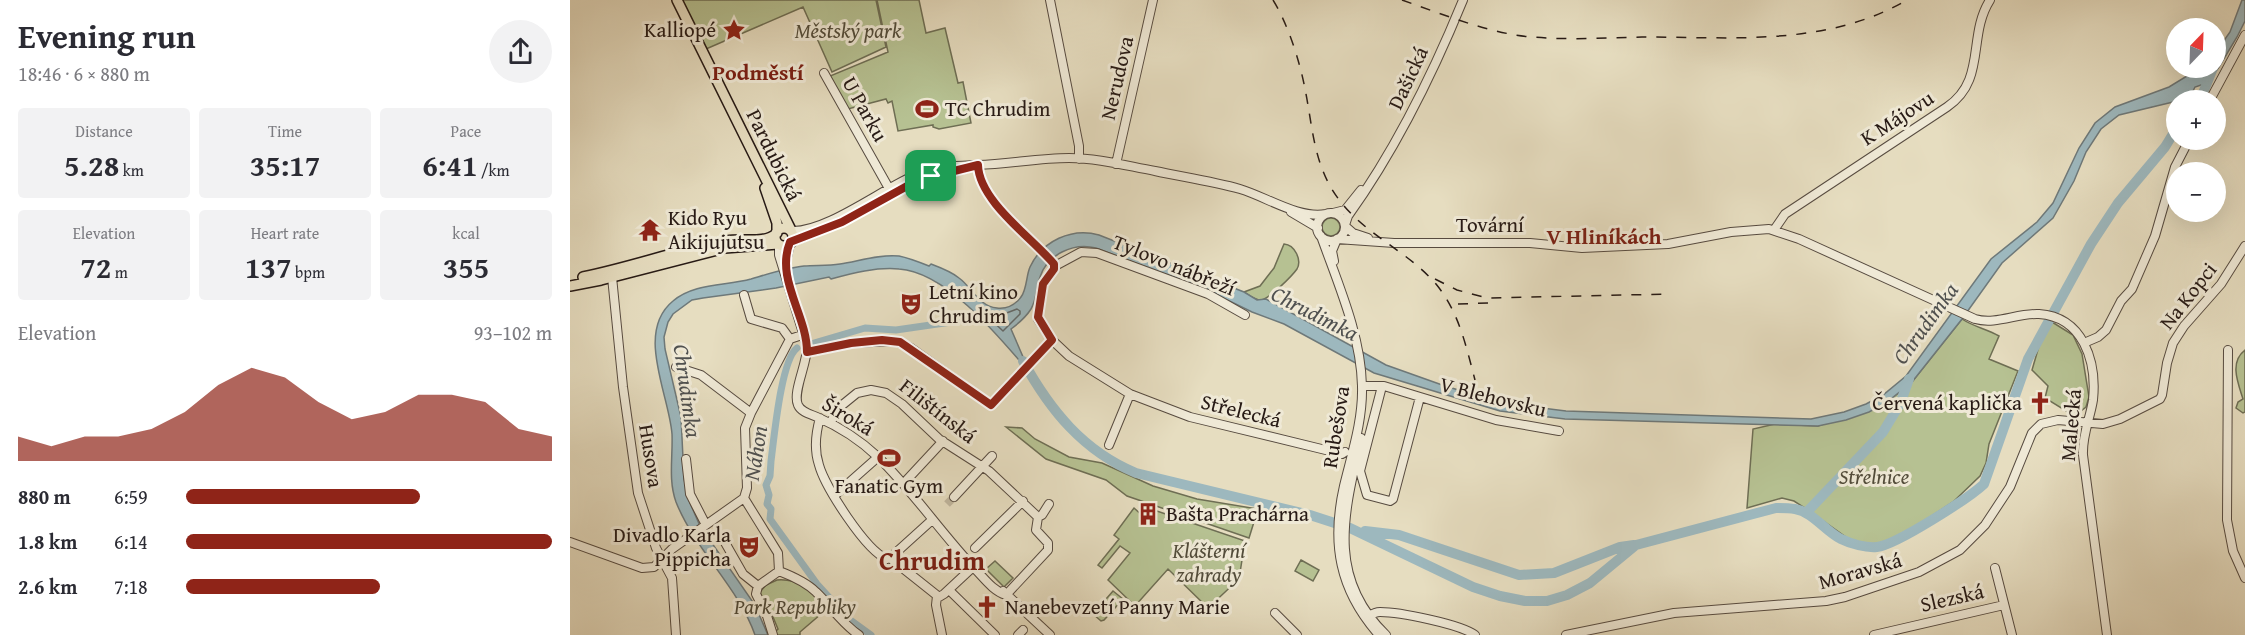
<!DOCTYPE html>
<html lang="en">
<head>
<meta charset="utf-8">
<style>
  :root { --surface:#fff; --page:#f2f2f3; --text:#2b2b33; --muted:#7c7c81; --accent:#8f2418 }
  body { margin:0; font-family:"Gentium Book Plus",serif; background:var(--page); color:var(--text); height:100vh; display:flex; flex-direction:column; font-size:22px; white-space:nowrap }
  * { box-sizing:border-box; margin:0 }
  p { font-size:20px; color:var(--muted) }
  .icon { flex:none; width:33px; height:33px; fill:none; stroke:currentColor; stroke-width:2; stroke-linecap:round; stroke-linejoin:round }
  .map { position:relative; flex:1; overflow:hidden }
  .drawer { display:flex; flex-direction:column; background:var(--surface); width:570px }
  .drawer>* { flex:none }
  .needle { width:39px; rotate:23deg }
  .tools { position:absolute; left:1596px; top:18px; display:grid; gap:12px }
  .tools a { display:grid; place-items:center; width:60px; height:60px; border-radius:50%; background:var(--surface); box-shadow:0 6px 24px #0002; font-size:30px }
  .pin { position:absolute; display:grid; place-items:center; width:51px; height:51px; color:#fff; margin:-26px; border-radius:12px; box-shadow:0 3px 9px #0006 }
  .round { display:grid; place-items:center; flex:none; width:63px; height:63px; border-radius:32px; background:var(--page) }
  .overview { display:flex; align-items:center; justify-content:space-between; height:102px; padding:0 18px }
  h1 { font-size:33px; font-weight:700; line-height:45px }
  .metrics { display:grid; grid-template-columns:repeat(3,1fr); gap:9px; height:102px; padding:6px 18px }
  .metrics div { display:grid; align-content:center; border-radius:6px; background:var(--page); text-align:center }
  .metrics b { font-size:30px; font-weight:700 }
  .metrics small { font-size:16px; font-weight:400 }
  .metrics p { font-size:16px }
  .chart { height:168px; padding:12px 18px }
  .chart p { display:flex; justify-content:space-between }
  .chart svg { width:100%; height:108px; margin-top:6px; fill:var(--accent); opacity:.7 }
  ul { padding:0 18px; list-style:none; font-size:20px }
  li { display:grid; grid-template-columns:96px 72px 1fr; align-items:center; height:45px }
  li i { height:15px; border-radius:8px; background:var(--accent) }
  main { display:flex; flex:1; min-height:0 }
  .map>svg:first-child { display:block }
  .green { fill:#b6c192; stroke:#6e6e54; stroke-width:1.5 }
  .water { fill:#9db8be; stroke:#6e797a; stroke-width:1.5 }
  .lines { fill:none; stroke-linecap:round; stroke-linejoin:round }
  .shore { stroke:#62696a; stroke-width:1.5 }
  .canal { stroke:#9db8be; stroke-width:7 }
  .river { stroke:#9db8be; stroke-width:10 }
  .minor-tunnel { stroke:#c0b69e; stroke-width:8; stroke-dasharray:8 4; stroke-linecap:butt }
  .minor-casing { stroke:#574b40; stroke-width:10 }
  .major-casing { stroke:#271a15; stroke-width:12 }
  .minor { stroke:#efe9d6; stroke-width:8 }
  .major { stroke:#e6ddc0; stroke-width:9 }
  .rail { stroke:#271a15; stroke-width:1.5; stroke-dasharray:10 10; stroke-linecap:butt }
  .route-casing { stroke:#fff; stroke-width:12 }
  .route { stroke:#8f2418; stroke-width:8 }
  .labels { text-anchor:middle; stroke-width:6; stroke-linejoin:round; paint-order:stroke }
  .poi-label { font-size:21px; fill:#271a15; stroke:#efe9d6; text-anchor:start }
  .park-label { font-size:21px; font-style:italic; fill:#524c3a; stroke:#efe9d6 }
  .street-label { font-size:21px; fill:#271a15; stroke:#efe9d6 }
  .neighbourhood-label { font-size:22px; font-weight:bold; fill:#7a1f14; stroke:#efe9d6 }
  .water-label { font-size:22px; font-style:italic; fill:#505150; stroke:#efe9d6 }
  .district-label { font-size:27px; font-weight:bold; fill:#7a1f14; stroke:#efe9d6 }
</style>
</head>
<body>
<main>
<section class="drawer">
<div class="overview"><div><h1>Evening run</h1><p>18:46 · 6 × 880 m</p></div><a class="round"><svg class="icon" aria-label="share" viewBox="0 0 24 24"><path d="M12 15V3M7 8l5-5 5 5M5 13v7h14v-7"/></svg></a></div>
<div class="metrics">
<div><p>Distance</p><b>5.28<small> km</small></b></div>
<div><p>Time</p><b>35:17</b></div>
<div><p>Pace</p><b>6:41<small> /km</small></b></div>
</div>
<div class="metrics">
<div><p>Elevation</p><b>72<small> m</small></b></div>
<div><p>Heart rate</p><b>137<small> bpm</small></b></div>
<div><p>kcal</p><b>355</b></div>
</div>
<div class="chart"><p><span>Elevation</span>93–102 m</p>
<svg viewBox="0 0 160 44" preserveAspectRatio="none"><path d="M0 44V34L10 38L20 34L30 34L40 31L50 24L60 13L70 6L80 10L90 20L100 27L110 24L120 17L130 17L140 20L150 31L160 34V44z"/></svg>
</div>
<ul>
<li><b>880 m</b>6:59<i style="width:64%"></i></li>
<li><b>1.8 km</b>6:14<i style="width:100%"></i></li>
<li><b>2.6 km</b>7:18<i style="width:53%"></i></li>
</ul>
</section>
<div class="map">
<svg width="1675" height="635" viewBox="0 0 1675 635">
  <rect width="100%" height="100%" fill="#e6ddc0"/>
  <filter id="stains"><feTurbulence type="fractalNoise" baseFrequency=".00333" numOctaves="4"/><feColorMatrix values="0 0 0 0 .2 0 0 0 0 .09 0 0 0 0 .02 0 0 0 .5 -.17"/></filter>
  <radialGradient id="worn" r=".72"><stop offset=".6" stop-color="#630" stop-opacity="0"/><stop offset="1" stop-color="#630" stop-opacity=".3"/></radialGradient>
  <path class="green" d="M112 0H306L316 47 262 72 233 7 136 49Z
    M307 0H349L356 33 375 28 388 83 393 82 401 123 369 129 363 127V125L328 131 322 101 318 103 316 99 278 109 260 76 318 52Z
    M752 227a9 9 0 1 1 18 0a9 9 0 1 1-18 0Z
    M714 244C725 245 732 260 727 269 722 276 698 300 691 300 684 300 679 295 674 292L690 286 704 268Z
    M1392 319C1404 327 1417 329 1429 336L1419 359 1448 371 1419 444 1416 463 1410 476 1383 502 1324 541 1299 547 1283 542 1235 508 1224 501 1212 498 1177 508 1183 429 1205 424 1248 426 1317 402 1342 382Z
    M1482 322 1503 335 1512 354 1519 397 1516 407 1507 414H1501L1475 398 1478 386 1462 370 1469 346Z
    M1675 350V412L1673 413 1666 408 1668 402 1673 399C1668 383 1659 362 1675 350Z
    M436 427 452 428 465 439 499 457 532 463 583 486 627 499 688 509 679 538 557 496 536 480 476 459Z
    M564 508 576 519 583 517 581 509 675 541 669 579 638 608 598 569 565 606 538 580 560 553 550 546 532 568 528 565 549 539 544 535Z
    M731 560 749 570 743 581 725 571Z
    M425 561 443 578 434 587 416 569Z
    M207 580C231 578 243 593 258 608L230 632V635H205L206 631 208 629 195 598 192 600 190 592 196 585Z
    M543 591 553 599 534 620 531 621 523 614Z"/>
  <path class="water" d="M1672 0H1675V21L1667 37 1649 67 1637 83 1625 87 1622 93 1603 102 1549 115 1531 129 1516 152 1504 181 1483 218 1432 263 1392 319 1342 382 1317 402 1299 412 1276 420 1248 426 995 419 930 411 804 373 714 324 682 312 639 291 526 248C503 242 477 255 470 277 466 288 467 299 461 309 456 317 449 323 441 329L460 373C431 339 377 272 329 269 306 267 283 273 261 279L259 277 206 288 133 298 122 300 103 314 98 322 94 337 95 349 111 417 114 479 120 503 130 526 185 605 198 635H185C169 588 125 550 106 502 98 480 103 457 102 434 99 394 65 332 103 301 124 283 155 286 181 279 198 274 216 268 234 266 246 265 258 266 270 264 289 261 310 254 329 256 339 258 349 262 359 266L361 264C369 267 382 272 389 278 402 287 408 306 427 308 436 309 445 305 451 297 457 289 456 276 460 267 472 241 502 227 529 235L674 292 687 300 696 299 816 365 875 386 932 403 996 411 1241 419 1274 412 1296 404 1313 395 1336 376 1421 259 1467 222 1483 203 1509 148 1525 123 1545 107 1599 87 1630 68H1646V52L1660 32Z"/>
  <g class="lines">
    <path class="shore" d="M447 309 450 311V314L433 331 417 316 419 313 434 314Z"/>
    <path class="canal" d="M244 343 295 328 326 330 409 318 418 319
      M227 348C211 360 204 439 201 461L200 476 196 485 199 495 197 504 201 509 200 519 247 584 279 619 301 635"/>
    <path class="river" d="M1625 100 1633 93 1643 68
      M453 361C480 410 513 451 566 473L740 515 780 528 903 587 930 596 955 601H977L997 595 1020 583 1066 545 1206 508C1212 508 1219 508 1225 509 1243 512 1255 531 1271 539 1281 544 1296 548 1307 547 1326 545 1399 498 1414 484L1458 359 1521 244 1548 203 1595 147 1606 129
      M1236 513 1313 432 1330 404 1339 379
      M795 531 829 535 949 575 984 573 1050 547 1064 545"/>
    <path class="minor-tunnel" d="M377 504 384 497"/>
    <g class="minor-casing">
      <path id="minor" d="M480 0 509 146V159
        M254 73 321 192
        M1640 100 1675 35
        M546 164 583 0
        M408 165C409 201 462 239 484 264V269L473 284 468 319 482 340 499 356 560 394 620 417 772 454 775 452
        M721 212 748 228
        M763 213 775 210 791 190
        M747 227a14 14 0 1 1 28 0a14 14 0 1 1-28 0Z
        M775 225 778 216C826 149 862 76 893 0
        M775 226 783 233 798 238
        M1204 230 1215 214 1377 107C1417 80 1397 36 1420 0
        M222 231C258 232 314 187 350 173 369 166 388 166 408 165 439 164 469 158 499 158 528 158 557 166 585 171 613 177 642 181 670 189 697 197 728 219 756 214
        M751 236C768 284 791 335 792 386 793 420 782 453 774 486 761 543 769 590 809 635
        M767 239 824 243H960L1012 248 1098 244 1161 232 1199 229 1229 239 1405 319C1426 325 1447 313 1469 314 1513 317 1527 361 1523 400 1520 419 1512 435 1513 455L1537 635
        M221 242 272 222 347 180 398 168
        M209 245V255L237 346C238 362 222 392 228 405 231 412 240 414 247 417 270 427 290 440 308 457 343 491 371 533 405 569 414 578 423 591 436 595
        M764 261 762 251 767 239
        M485 266 511 252 527 253 638 294 675 315
        M215 267 220 243
        M42 277 53 387 68 493 86 548 102 578 106 635
        M174 295 181 319 212 328 220 339
        M1514 343 1528 337 1536 330 1551 301 1562 289 1585 236 1605 167 1619 140
        M1658 350 1657 520 1663 551 1675 578
        M237 352 281 343 326 341 341 348 421 405 482 340
        M106 367 131 375 181 413
        M792 386H814L926 420 989 431
        M811 390 790 471 797 495 820 501 823 499 850 397
        M250 418C246 432 244 450 249 465 255 487 296 551 317 559L320 558
        M260 423 271 406 287 393 301 390 316 393 332 404 369 439 419 471 468 517
        M791 438C775 511 755 576 816 635
        M539 445 560 394
        M116 459 120 494 136 525
        M333 484 373 441
        M264 496 308 457
        M384 497 422 456
        M174 498 208 553 209 571
        M468 517 472 515 479 504
        M153 539 173 574 188 586 186 594 197 616 203 635
        M0 542 72 568 84 567 102 549 174 498 177 488 175 428 181 413 220 339 235 334
        M405 548 453 501
        M320 558 369 597 374 594 403 567
        M320 558 362 520
        M1425 568 1442 635
        M209 571C222 576 236 582 246 592 261 606 272 624 289 635
        M188 586 209 571
        M379 590 425 635
        M433 591 480 635
        M436 595 478 550V543L466 530 468 517
        M367 596 366 605 372 635
        M705 613 727 635
        M797 617C802 614 805 612 810 612 829 612 890 624 905 635
        M448 635 453 630
        M996 635 1104 613 1256 601 1275 597 1349 572 1390 550 1415 525 1440 487 1462 433 1471 424 1488 420 1533 424 1550 419 1590 399 1592 395 1597 363 1603 343 1614 326 1651 284 1675 246
        M1304 635 1434 605"/>
    </g>
    <g class="major-casing">
      <path id="major" d="M107 0 221 230
        M195 188 207 223V233
        M205 237a9 9 0 1 1 18 0a9 9 0 1 1-18 0Z
        M13 277C62 267 108 250 157 241 172 238 194 244 206 234
        M0 286 31 280 155 248 208 244"/>
    </g>
    <use href="#minor" class="minor"/>
    <use href="#major" class="major"/>
    <path class="rail" d="M703 0C718 24 730 62 735 89 742 123 743 155 760 186 787 233 833 246 866 284 889 312 896 346 905 380
      M832 0C869 13 906 28 945 35 986 41 1030 38 1072 37 1162 37 1256 47 1337 0
      M865 279 887 290 917 298 1100 294
      M888 304 919 303"/>
  </g>
  <g class="lines">
    <g class="route-casing">
      <path id="route" d="M408 165C409 201 462 238 484 264V269L473 284 468 317 482 340 421 405 330 342 312 340 281 343 237 352C237 315 205 279 220 242L272 222 348 180Z"/>
    </g>
    <use href="#route" class="route"/>
  </g>
  <defs>
    <g id="sight-bare" transform="scale(1.8)"><path d="M0-6L1.8-2.2L6-1.7L2.9 1.2L3.7 5.4L0 3.3L-3.7 5.4L-2.9 1.2L-6-1.7L-1.8-2.2Z" fill="#8f2418" stroke="#efe9d6" stroke-width="2.5" paint-order="stroke"/></g>
    <g id="stadium-bare" transform="scale(1.8)"><path d="M0-5a6.5 5 0 1 0 0 10a6.5 5 0 1 0 0-10ZM-3.5-1.8h7v3.6h-7Z" fill="#8f2418" stroke="#efe9d6" stroke-width="2.5" paint-order="stroke"/></g>
    <g id="temple-bare" transform="scale(1.8)"><path d="M0-6L5-2H3V0L6.5 2.5H4V6H1.5V3h-3V6H-4V2.5H-6.5L-3 0V-2H-5Z" fill="#8f2418" stroke="#efe9d6" stroke-width="2.5" paint-order="stroke"/></g>
    <g id="theatre-bare" transform="scale(1.8)"><path d="M-5-5.5Q0-4 5-5.5V0Q5 5 0 6Q-5 5-5 0ZM-3.3-2.5H-1v1.5H-3.3ZM1-2.5H3.3v1.5H1ZM-2.8 1Q0 5.5 2.8 1Z" fill="#8f2418" stroke="#efe9d6" stroke-width="2.5" paint-order="stroke"/></g>
    <g id="church-bare" transform="scale(1.8)"><path d="M-1.2-6h2.4v3.5h3.3v2.4h-3.3V6h-2.4V-.1h-3.3v-2.4h3.3Z" fill="#8f2418" stroke="#efe9d6" stroke-width="2.5" paint-order="stroke"/></g>
    <g id="building-bare" transform="scale(1.8)"><path d="M-4-6H4V6H1V3H-1V6H-4ZM-2.5-4.3h1.7v1.8h-1.7ZM.8-4.3h1.7v1.8H.8ZM-2.5-1h1.7V.8h-1.7ZM.8-1h1.7V.8H.8Z" fill="#8f2418" stroke="#efe9d6" stroke-width="2.5" paint-order="stroke"/></g>
  </defs>
  <g fill-rule="evenodd">
    <use href="#sight-bare" x="164" y="30"/>
    <use href="#stadium-bare" x="357" y="109"/>
    <use href="#temple-bare" x="80" y="230"/>
    <use href="#theatre-bare" x="341" y="304"/>
    <use href="#church-bare" x="1470" y="403"/>
    <use href="#stadium-bare" x="319" y="458"/>
    <use href="#building-bare" x="578" y="514"/>
    <use href="#theatre-bare" x="179" y="547"/>
    <use href="#church-bare" x="417" y="607"/>
  </g>
  <g class="labels">
    <g class="poi-label">
      <text x="146" y="37" text-anchor="end">Kalliopé</text>
      <text x="375" y="116">TC Chrudim</text>
      <text x="98" y="225">Kido Ryu<tspan x="98" dy="24">Aikijujutsu</tspan></text>
      <text x="359" y="299">Letní kino<tspan x="359" dy="24">Chrudim</tspan></text>
      <text x="1452" y="410" text-anchor="end">Červená kaplička</text>
      <text x="319" y="493" text-anchor="middle">Fanatic Gym</text>
      <text x="596" y="521">Bašta Prachárna</text>
      <text x="161" y="542" text-anchor="end">Divadlo Karla<tspan x="161" dy="24">Pippicha</tspan></text>
      <text x="435" y="614">Nanebevzetí Panny Marie</text>
    </g>
    <g class="park-label">
      <text x="278" y="38">Městský park</text>
      <text x="1304" y="484">Střelnice</text>
      <text x="639" y="558">Klášterní<tspan x="639" dy="24">zahrady</tspan></text>
      <text x="225" y="614">Park Republiky</text>
    </g>
    <g class="street-label">
      <text transform="translate(547 78) rotate(-77)" y="7">Nerudova</text>
      <text transform="translate(838 78) rotate(-65)" y="7">Dašická</text>
      <text transform="translate(295 109) rotate(61)" y="7">U Parku</text>
      <text transform="translate(1327 118) rotate(-33)" y="7">K Májovu</text>
      <text transform="translate(204 155) rotate(64)" y="7">Pardubická</text>
      <text x="920" y="232">Tovární</text>
      <text transform="translate(604 265) rotate(22)" y="7">Tylovo nábřeží</text>
      <text transform="translate(1618 296) rotate(-52)" y="7">Na Kopci</text>
      <text transform="translate(923 397) rotate(14)" y="7">V Blehovsku</text>
      <text transform="translate(368 411) rotate(38)" y="7">Filištínská</text>
      <text transform="translate(671 411) rotate(14)" y="7">Střelecká</text>
      <text transform="translate(278 416) rotate(31)" y="7">Široká</text>
      <text transform="translate(1501 425) rotate(-85)" y="7">Malecká</text>
      <text transform="translate(766 427) rotate(-81)" y="7">Rubešova</text>
      <text transform="translate(81 456) rotate(81)" y="7">Husova</text>
      <text transform="translate(1290 571) rotate(-16)" y="7">Moravská</text>
      <text transform="translate(1382 598) rotate(-13)" y="7">Slezská</text>
    </g>
    <g class="neighbourhood-label">
      <text x="188" y="80">Podměstí</text>
      <text x="1034" y="244">V Hliníkách</text>
    </g>
    <g class="water-label">
      <text transform="translate(745 313) rotate(27)" y="8">Chrudimka</text>
      <text transform="translate(1355 323) rotate(-54)" y="8">Chrudimka</text>
      <text transform="translate(118 391) rotate(82)" y="8">Chrudimka</text>
      <text transform="translate(185 453) rotate(-81)" y="8">Náhon</text>
    </g>
    <g class="district-label">
      <text x="362" y="570">Chrudim</text>
    </g>
  </g>
  <rect width="100%" height="100%" filter="url(#stains)"/>
  <rect width="100%" height="100%" fill="url(#worn)"/>
</svg>
<div class="tools">
<a><svg class="needle" viewBox="-14 -14 28 28"><path d="M0-13l5 13h-10z" fill="#e53935"/><path d="M0 13l5-13h-10z" fill="#7c7c81"/></svg></a>
<a>+</a>
<a>−</a>
</div>
<div class="pin" style="left:361px;top:176px;background:#1e9e55"><svg class="icon" aria-label="arrive" viewBox="0 0 24 24"><path d="M6 21V4h12l-3 4 3 4H6"/></svg></div>
</div>
</main>
</body>
</html>
